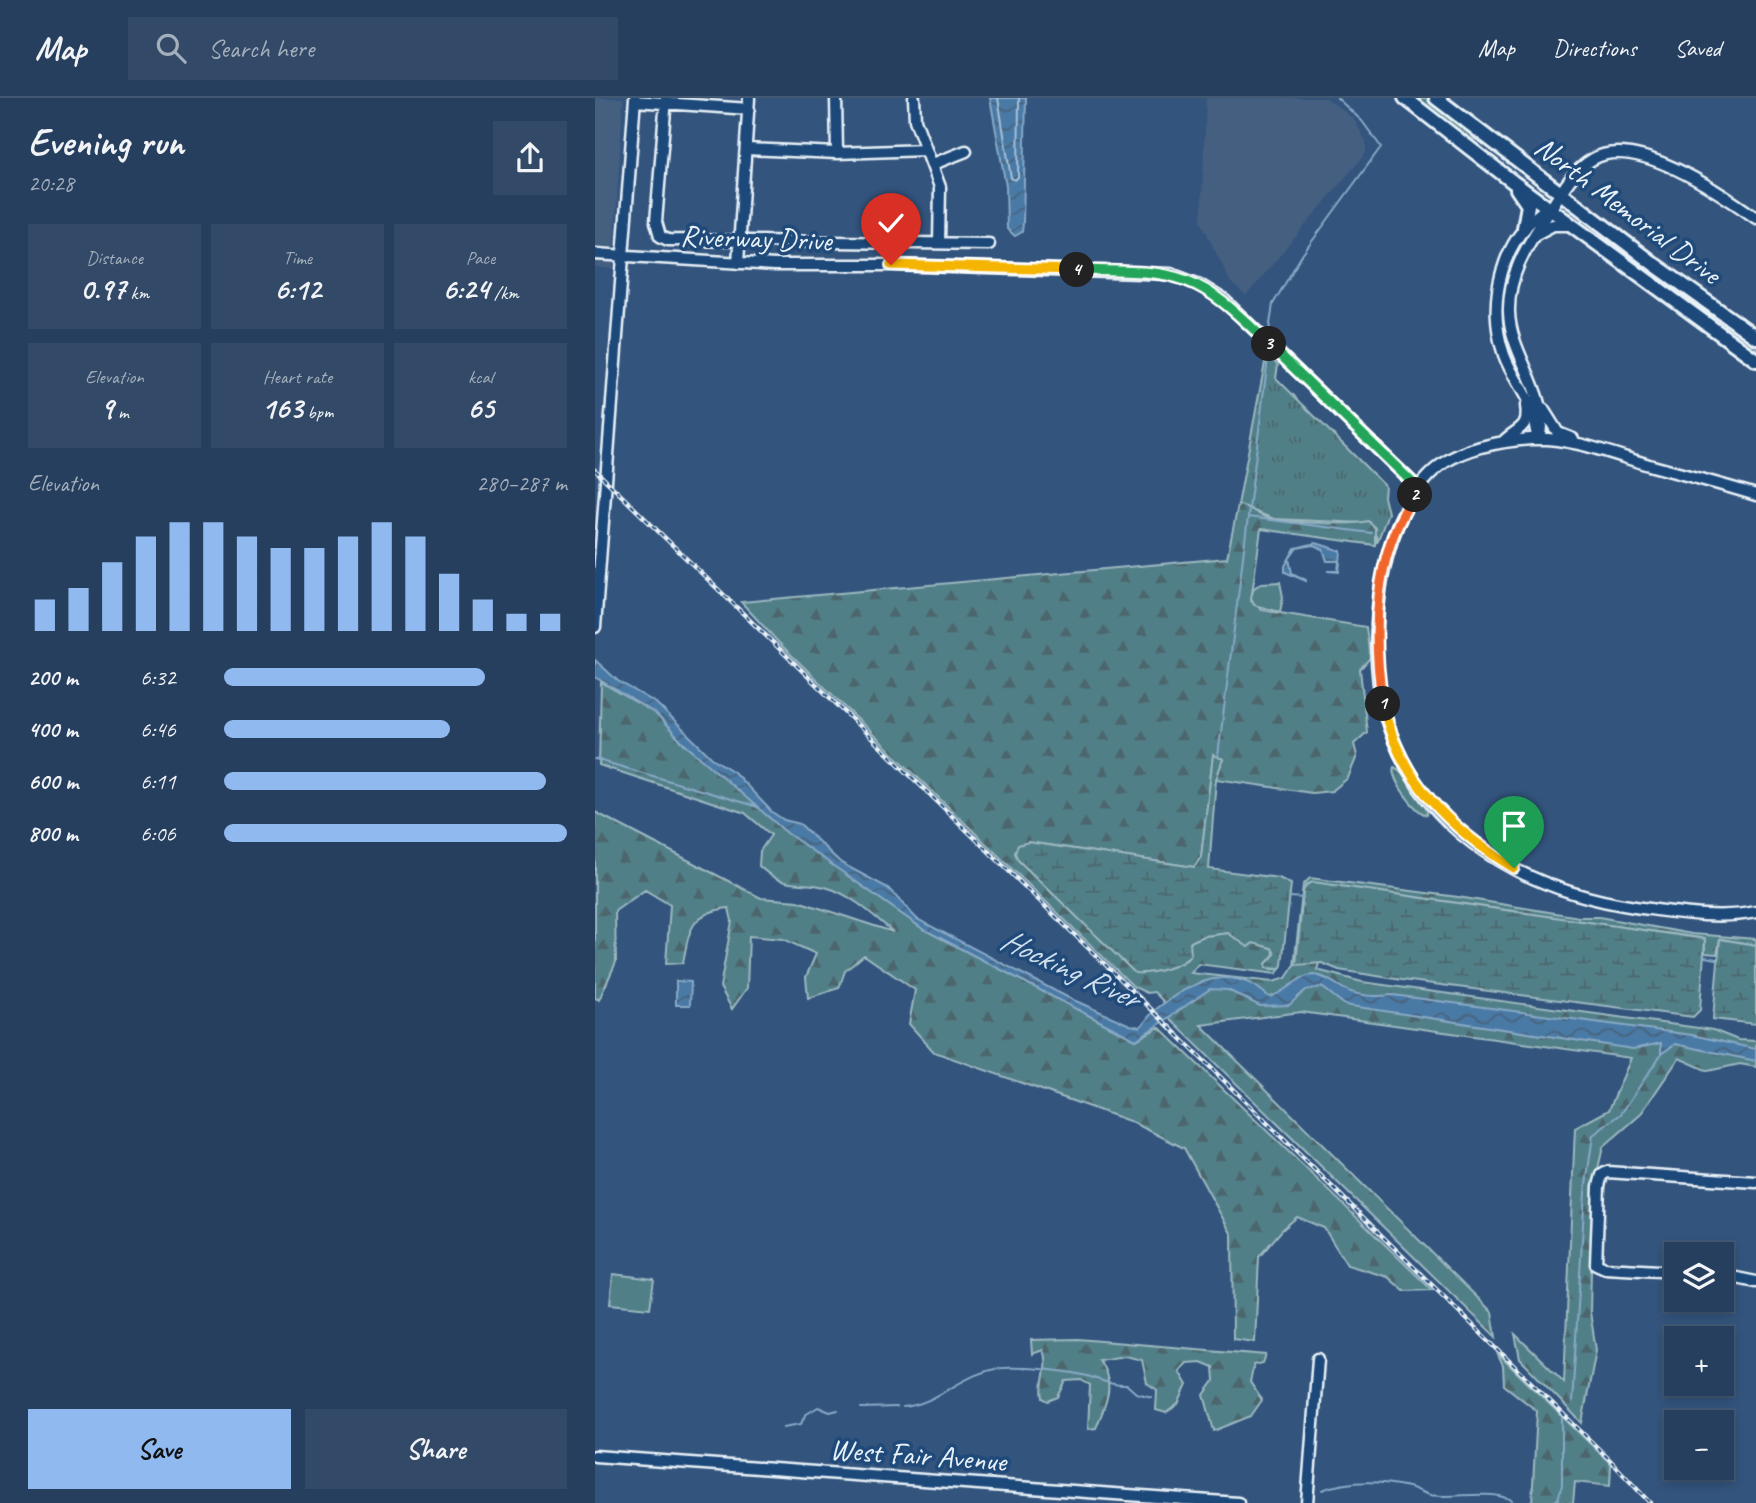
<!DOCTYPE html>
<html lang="en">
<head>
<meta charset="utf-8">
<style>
  :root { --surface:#263f5e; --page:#324a67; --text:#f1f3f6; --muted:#a4afbc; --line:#425873; --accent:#90b9f0 }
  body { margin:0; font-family:Caveat,sans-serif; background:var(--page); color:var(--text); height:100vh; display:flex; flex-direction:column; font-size:26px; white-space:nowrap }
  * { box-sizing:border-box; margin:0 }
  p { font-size:23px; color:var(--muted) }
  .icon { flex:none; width:38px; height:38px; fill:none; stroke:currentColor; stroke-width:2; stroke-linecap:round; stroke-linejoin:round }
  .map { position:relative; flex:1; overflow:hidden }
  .details { display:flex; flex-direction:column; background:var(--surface); width:595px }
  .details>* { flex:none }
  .controls { position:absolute; left:1069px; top:1144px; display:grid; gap:14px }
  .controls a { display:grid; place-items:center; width:70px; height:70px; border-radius:0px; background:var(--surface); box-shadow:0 4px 10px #0003,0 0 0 2px var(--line); font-size:35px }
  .pin { position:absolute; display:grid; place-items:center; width:60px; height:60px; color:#fff; margin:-72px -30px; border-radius:50% 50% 50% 0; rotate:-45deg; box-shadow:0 0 7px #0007 }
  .pin .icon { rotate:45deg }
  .km { position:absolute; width:35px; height:35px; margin:-18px; border-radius:50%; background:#222; color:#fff; font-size:19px; line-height:35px; text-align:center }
  .round { display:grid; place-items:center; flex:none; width:74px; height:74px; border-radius:0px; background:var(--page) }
  .head { display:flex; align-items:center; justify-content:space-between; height:119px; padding:0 28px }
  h1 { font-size:38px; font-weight:700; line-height:52px }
  .stats { display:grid; grid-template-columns:repeat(3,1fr); gap:10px; height:119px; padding:7px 28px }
  .stats div { display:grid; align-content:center; border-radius:0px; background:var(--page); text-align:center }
  .stats b { font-size:30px; font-weight:700 }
  .stats small { font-size:19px; font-weight:400 }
  .stats p { font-size:19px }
  .chart { height:196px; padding:14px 28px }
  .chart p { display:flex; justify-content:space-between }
  .chart svg { width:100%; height:126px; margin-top:7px; stroke:var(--accent); stroke-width:6 }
  .primary-button { display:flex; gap:14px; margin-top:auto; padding:14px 28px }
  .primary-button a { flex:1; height:80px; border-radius:0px; background:var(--accent); color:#111; font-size:28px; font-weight:700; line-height:80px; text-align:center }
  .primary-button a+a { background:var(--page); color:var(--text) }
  ul { padding:0 28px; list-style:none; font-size:23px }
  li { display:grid; grid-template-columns:112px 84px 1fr; align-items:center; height:52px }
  li i { height:18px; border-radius:9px; background:var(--accent) }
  header { display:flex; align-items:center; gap:42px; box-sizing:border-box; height:98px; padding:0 35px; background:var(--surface); border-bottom:2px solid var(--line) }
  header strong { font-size:33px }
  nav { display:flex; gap:38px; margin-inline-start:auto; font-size:24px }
  .search { width:490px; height:63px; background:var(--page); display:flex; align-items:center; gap:18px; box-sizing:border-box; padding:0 24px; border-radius:0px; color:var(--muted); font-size:26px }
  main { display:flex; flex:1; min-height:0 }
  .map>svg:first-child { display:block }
  .built { fill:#445e81 }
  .grass { fill:url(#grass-tufts); stroke:#9cb8c0; stroke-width:2 }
  .forest { fill:url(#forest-firs); stroke:#9cb8c0; stroke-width:2 }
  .wetland { fill:url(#wetland-marsh); stroke:#9cb8c0; stroke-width:2 }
  .pitch { fill:#517f88; stroke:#9cb8c0; stroke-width:2 }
  .water { fill:url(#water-waves); stroke:#88a9c6; stroke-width:2 }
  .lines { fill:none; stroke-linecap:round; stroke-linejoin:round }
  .shore { stroke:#a8c1d7; stroke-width:2 }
  .stream { stroke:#88a9c6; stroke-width:2 }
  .minor-casing { stroke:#e8f1f8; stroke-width:15 }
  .major-casing { stroke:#e8f1f8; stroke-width:18 }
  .minor { stroke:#1f4a7a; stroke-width:10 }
  .major { stroke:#1f4a7a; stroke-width:12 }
  .rail-casing { stroke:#e8f1f8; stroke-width:4.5 }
  .rail { stroke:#1f4a7a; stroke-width:2; stroke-dasharray:5; stroke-linecap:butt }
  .split-1-casing { stroke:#fff; stroke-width:14 }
  .split-2-casing { stroke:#fff; stroke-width:14 }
  .split-3-casing { stroke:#fff; stroke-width:14 }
  .split-4-casing { stroke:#fff; stroke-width:14 }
  .split-5-casing { stroke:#fff; stroke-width:14 }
  .split-1 { stroke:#f5b400; stroke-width:9 }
  .split-2 { stroke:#f0652b; stroke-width:9 }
  .split-3 { stroke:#22a559; stroke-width:9 }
  .split-4 { stroke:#22a559; stroke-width:9 }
  .split-5 { stroke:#f5b400; stroke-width:9 }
  .labels { text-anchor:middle; stroke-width:7; stroke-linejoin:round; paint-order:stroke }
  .street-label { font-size:30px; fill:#e8f1f8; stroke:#1f4a7a }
  .water-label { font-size:32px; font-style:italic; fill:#d0dfec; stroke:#1f4a7a }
</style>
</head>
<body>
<header>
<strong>Map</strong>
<div class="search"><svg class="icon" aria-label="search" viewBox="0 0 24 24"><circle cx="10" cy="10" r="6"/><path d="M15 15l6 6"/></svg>Search here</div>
<nav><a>Map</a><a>Directions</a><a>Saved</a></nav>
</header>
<main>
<section class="details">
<div class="head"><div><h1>Evening run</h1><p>20:28</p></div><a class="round"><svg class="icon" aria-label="share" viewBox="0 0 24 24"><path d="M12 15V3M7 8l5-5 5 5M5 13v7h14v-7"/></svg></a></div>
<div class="stats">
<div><p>Distance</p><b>0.97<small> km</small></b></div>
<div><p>Time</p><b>6:12</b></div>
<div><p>Pace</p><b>6:24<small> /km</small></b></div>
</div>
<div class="stats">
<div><p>Elevation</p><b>9<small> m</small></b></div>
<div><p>Heart rate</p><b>163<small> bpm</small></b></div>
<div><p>kcal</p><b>65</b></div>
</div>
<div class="chart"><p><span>Elevation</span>280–287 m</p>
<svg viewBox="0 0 160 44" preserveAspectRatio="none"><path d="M5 44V33M15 44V29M25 44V20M35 44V11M45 44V6M55 44V6M65 44V11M75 44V15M85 44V15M95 44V11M105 44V6M115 44V11M125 44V24M135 44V33M145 44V38M155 44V38"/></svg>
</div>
<ul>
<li><b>200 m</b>6:32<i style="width:76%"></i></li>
<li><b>400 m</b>6:46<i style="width:66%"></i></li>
<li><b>600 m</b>6:11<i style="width:94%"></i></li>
<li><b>800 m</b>6:06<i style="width:100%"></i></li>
</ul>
<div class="primary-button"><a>Save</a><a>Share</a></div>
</section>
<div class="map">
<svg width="1161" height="1405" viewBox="0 0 1161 1405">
  <defs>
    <pattern id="grass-tufts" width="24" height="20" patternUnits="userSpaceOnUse" patternTransform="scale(1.75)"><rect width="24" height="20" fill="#517f88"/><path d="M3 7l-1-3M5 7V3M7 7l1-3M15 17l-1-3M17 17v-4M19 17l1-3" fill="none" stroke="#4c666c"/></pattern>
    <pattern id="forest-firs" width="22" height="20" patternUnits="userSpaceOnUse" patternTransform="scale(1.75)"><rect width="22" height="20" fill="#517f88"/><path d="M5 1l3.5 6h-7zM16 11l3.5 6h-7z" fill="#4c666c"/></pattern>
    <pattern id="wetland-marsh" width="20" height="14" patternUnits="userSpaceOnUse" patternTransform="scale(1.75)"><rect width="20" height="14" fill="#517f88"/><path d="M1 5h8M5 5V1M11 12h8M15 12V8" fill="none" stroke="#4c666c"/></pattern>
    <pattern id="water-waves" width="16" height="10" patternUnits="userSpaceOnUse" patternTransform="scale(1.75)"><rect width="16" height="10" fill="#4879a5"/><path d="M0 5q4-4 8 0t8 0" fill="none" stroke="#47637c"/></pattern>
  </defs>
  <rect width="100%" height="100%" fill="#33547d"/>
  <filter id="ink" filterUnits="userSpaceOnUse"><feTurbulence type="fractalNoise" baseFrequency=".0143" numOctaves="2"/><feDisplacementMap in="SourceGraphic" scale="14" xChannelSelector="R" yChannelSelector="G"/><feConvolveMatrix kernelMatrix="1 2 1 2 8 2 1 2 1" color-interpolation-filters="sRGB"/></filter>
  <g filter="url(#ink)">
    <path class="built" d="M0 0H28L18 171 0 169Z
      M611 0H731L758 20 771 43V55L651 198 636 185 606 124Z"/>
    <path class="grass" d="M820 0H831L887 44 870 38Z
      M933 133 936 135C890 202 915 250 945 316L941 317C910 249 887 201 933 133Z
      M1047 167 1161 246V255L1044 170Z
      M672 254 683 267 681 280 790 388 789 399 793 415 782 445V439L768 425 679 421 643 407Z
      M799 669C809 673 833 706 832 717 821 716 794 679 799 669Z"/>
    <path class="forest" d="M643 407C656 408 661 417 673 420 692 424 754 428 773 423L780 430V447L666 431 656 503 667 512 771 529 775 560 765 571 772 634 759 646 762 658 753 680 737 693 717 695 621 681 628 661 618 658 606 759 599 769 433 744 423 762 541 875 591 862 595 857V844L609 838 633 835 677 850 680 855 671 866 676 871H685L681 876 603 866 596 875 678 884 691 880 699 868 708 787 715 780 863 799 984 819H1004L1097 836 1161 841V847L1125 841 1122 856 1110 855V842L1105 840 756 790 731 796 711 839 724 865 722 872 767 884 1118 932 1143 942 1161 943V969L1145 966 1113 973 1084 960 1045 1017 1008 1049 998 1092 995 1214 1001 1252 987 1325 925 1261 920 1236 969 1284 980 1030 1014 1012 1036 960 706 914 606 927 897 1214 901 1239 576 922 568 903 559 894 552 895 539 889 184 545 146 504 632 460Z
      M6 584 61 616 86 643 266 787 328 831 541 942 564 929 837 1192 809 1193 793 1179 752 1167 729 1130 702 1119 687 1132 664 1159 660 1244 638 1241 637 1137 589 1050 537 1024 339 954 314 926 320 892 269 857 250 873 244 890 213 900 211 879 221 856 188 841 154 838 152 890 137 911 125 889 137 823 134 810C96 814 94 832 88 865L71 866 75 807 50 792 20 813 21 864 4 902 0 900V714L166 800 203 803 298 834C278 817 256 796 230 789 200 782 191 793 164 768L165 753 176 737 150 715 4 667Z
      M483 1241 671 1257 668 1265 659 1267 655 1284 667 1302 656 1318 619 1333 609 1297 619 1283 618 1269 606 1264 591 1265 584 1273 592 1287 583 1306 571 1315 561 1312 562 1292 552 1285 547 1262 530 1258 504 1262C521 1287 512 1303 501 1330L493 1331 495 1287 486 1282 471 1283 463 1299 453 1303 448 1300C444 1282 455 1270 448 1252L437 1256 436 1242Z
      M902 1255 1016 1366 1015 1388 980 1384 978 1405H937L942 1313 909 1287 908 1268Z"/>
    <path class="wetland" d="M618 657 628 661 621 681 614 771 684 780 696 786 687 867 685 871 671 870V866L680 856 677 850 658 845 653 849 633 835 609 838 595 844 596 857C585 870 556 876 540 875L423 762 420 755 423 747 433 744 599 769 606 759Z
      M718 784 1110 841 1105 912 1098 919 807 882 744 872 727 865 701 867 708 794 711 787Z
      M1125 841 1161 847V926L1118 921Z"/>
    <path class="pitch" d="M685 484 688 499 685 514 659 507 656 499 659 490 667 485Z
      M18 1176 59 1181 55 1210 15 1206Z"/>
    <path class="water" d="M395 0H431L428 125 427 134 420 138 412 131 411 88Z
      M721 445 746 453 744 474 732 473H743L744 463H732L728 451 719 447 702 450 694 461 697 475 711 482V483L690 474V468L700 450Z
      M0 562 23 583 61 605 117 660 139 674 177 714 189 722 205 726 246 765 293 790 322 821 474 900 535 927 545 929C551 924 554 917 560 912 595 884 637 863 674 899 690 896 701 878 718 877 729 877 740 886 749 891 764 899 782 899 798 897L1097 937 1161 951V963L1080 946 1066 956V945L1038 951 750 907 727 889 711 892 694 907 665 908 633 892 615 891 541 942 328 831 192 735 86 643 61 616 0 579Z
      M81 883 96 884 95 907H81Z"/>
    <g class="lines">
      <path class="shore" d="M403 0 416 80 420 82 423 79 424 0"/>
      <path class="stream" d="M674 233 678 206 707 157 786 49 767 23 742 0
        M653 419 776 435
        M623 658 674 252
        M0 661 163 709
        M695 799 708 800
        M1110 859 1122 861
        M977 1305 990 1094 998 1037 1026 1016 1067 955
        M308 1309C344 1306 369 1273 408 1270 429 1269 467 1272 488 1277 505 1281 516 1288 532 1287L541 1295 557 1299
        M266 1310 302 1309
        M188 1329 206 1326 210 1317 223 1309 235 1314 243 1312
        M727 1392C754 1382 786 1383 814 1389 821 1391 828 1395 835 1397 862 1401 891 1391 917 1402
        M935 1403 944 1405
        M956 1405 963 1401 967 1387V1320"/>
      <g class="minor-casing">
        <path id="minor" d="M71 0 61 124 65 138 73 142 394 146
          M241 0 242 55
          M319 0 320 22 345 89 344 145
          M40 3 154 11
          M151 51 242 55 331 52
          M338 66 371 53
          M941 136 958 127H976
          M0 156 180 167H296L576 176 605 187 629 202 824 391
          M143 165 154 0
          M948 311 963 335 978 341
          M943 340C939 330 940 319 936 309 928 291 916 276 909 257 891 205 906 139 954 109
          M944 341C956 296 915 259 914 214 913 179 930 150 949 122 963 100 975 74 998 61 1041 36 1126 95 1161 120
          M908 344C921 330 935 332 931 308
          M1161 397C1126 386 1090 377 1054 367 1020 357 972 338 936 341 909 343 874 349 850 364 783 408 771 542 789 613 796 640 809 667 824 690 873 760 958 797 1040 809 1079 814 1122 822 1161 814
          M0 529 40 0
          M1082 1174 1010 1170 1001 1166 1004 1088 1007 1077 1012 1074 1161 1084
          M1127 1177 1161 1184
          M0 1358 643 1405
          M712 1405 723 1261"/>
      </g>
      <g class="major-casing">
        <path id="major" d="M810 0 918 84 1161 262
          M841 0 1056 164 1161 239
          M922 91 933 107 929 130"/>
      </g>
      <use href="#minor" class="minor"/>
      <use href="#major" class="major"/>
      <g class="rail-casing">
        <path id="rail" d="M0 372 551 906 1016 1363 1055 1405"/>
      </g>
      <use href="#rail" class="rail"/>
    </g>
  </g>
  <g class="lines" filter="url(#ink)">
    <g class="split-1-casing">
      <path id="split-1" d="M788 606C803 681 856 732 919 770"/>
    </g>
    <g class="split-2-casing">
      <path id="split-2" d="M788 606C777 538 778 455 820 397"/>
    </g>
    <g class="split-3-casing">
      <path id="split-3" d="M674 246 824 391 820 397"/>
    </g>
    <g class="split-4-casing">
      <path id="split-4" d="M482 172C586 174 598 171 674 246"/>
    </g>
    <g class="split-5-casing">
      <path id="split-5" d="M296 167 482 172"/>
    </g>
    <use href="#split-1" class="split-1"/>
    <use href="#split-2" class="split-2"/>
    <use href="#split-3" class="split-3"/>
    <use href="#split-4" class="split-4"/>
    <use href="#split-5" class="split-5"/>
  </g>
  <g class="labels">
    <g class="street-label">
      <text transform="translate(1033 112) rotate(37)" y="10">North Memorial Drive</text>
      <text transform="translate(161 140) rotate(2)" y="10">Riverway Drive</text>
      <text transform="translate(323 1357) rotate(4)" y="10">West Fair Avenue</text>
    </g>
    <g class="water-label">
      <text transform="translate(475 870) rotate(25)" y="11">Hocking River</text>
    </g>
  </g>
</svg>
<div class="controls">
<a><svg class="icon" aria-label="layers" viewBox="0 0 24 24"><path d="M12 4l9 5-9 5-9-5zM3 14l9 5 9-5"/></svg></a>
<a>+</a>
<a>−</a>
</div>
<div class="pin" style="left:919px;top:770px;background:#1e9e55"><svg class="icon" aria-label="arrive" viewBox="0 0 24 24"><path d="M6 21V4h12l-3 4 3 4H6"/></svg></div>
<div class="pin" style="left:296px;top:167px;background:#d93025"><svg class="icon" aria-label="check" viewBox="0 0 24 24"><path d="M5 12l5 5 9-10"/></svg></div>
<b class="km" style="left:788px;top:606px">1</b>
<b class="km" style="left:820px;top:397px">2</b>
<b class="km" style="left:674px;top:246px">3</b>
<b class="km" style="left:482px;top:172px">4</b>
</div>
</main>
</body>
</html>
